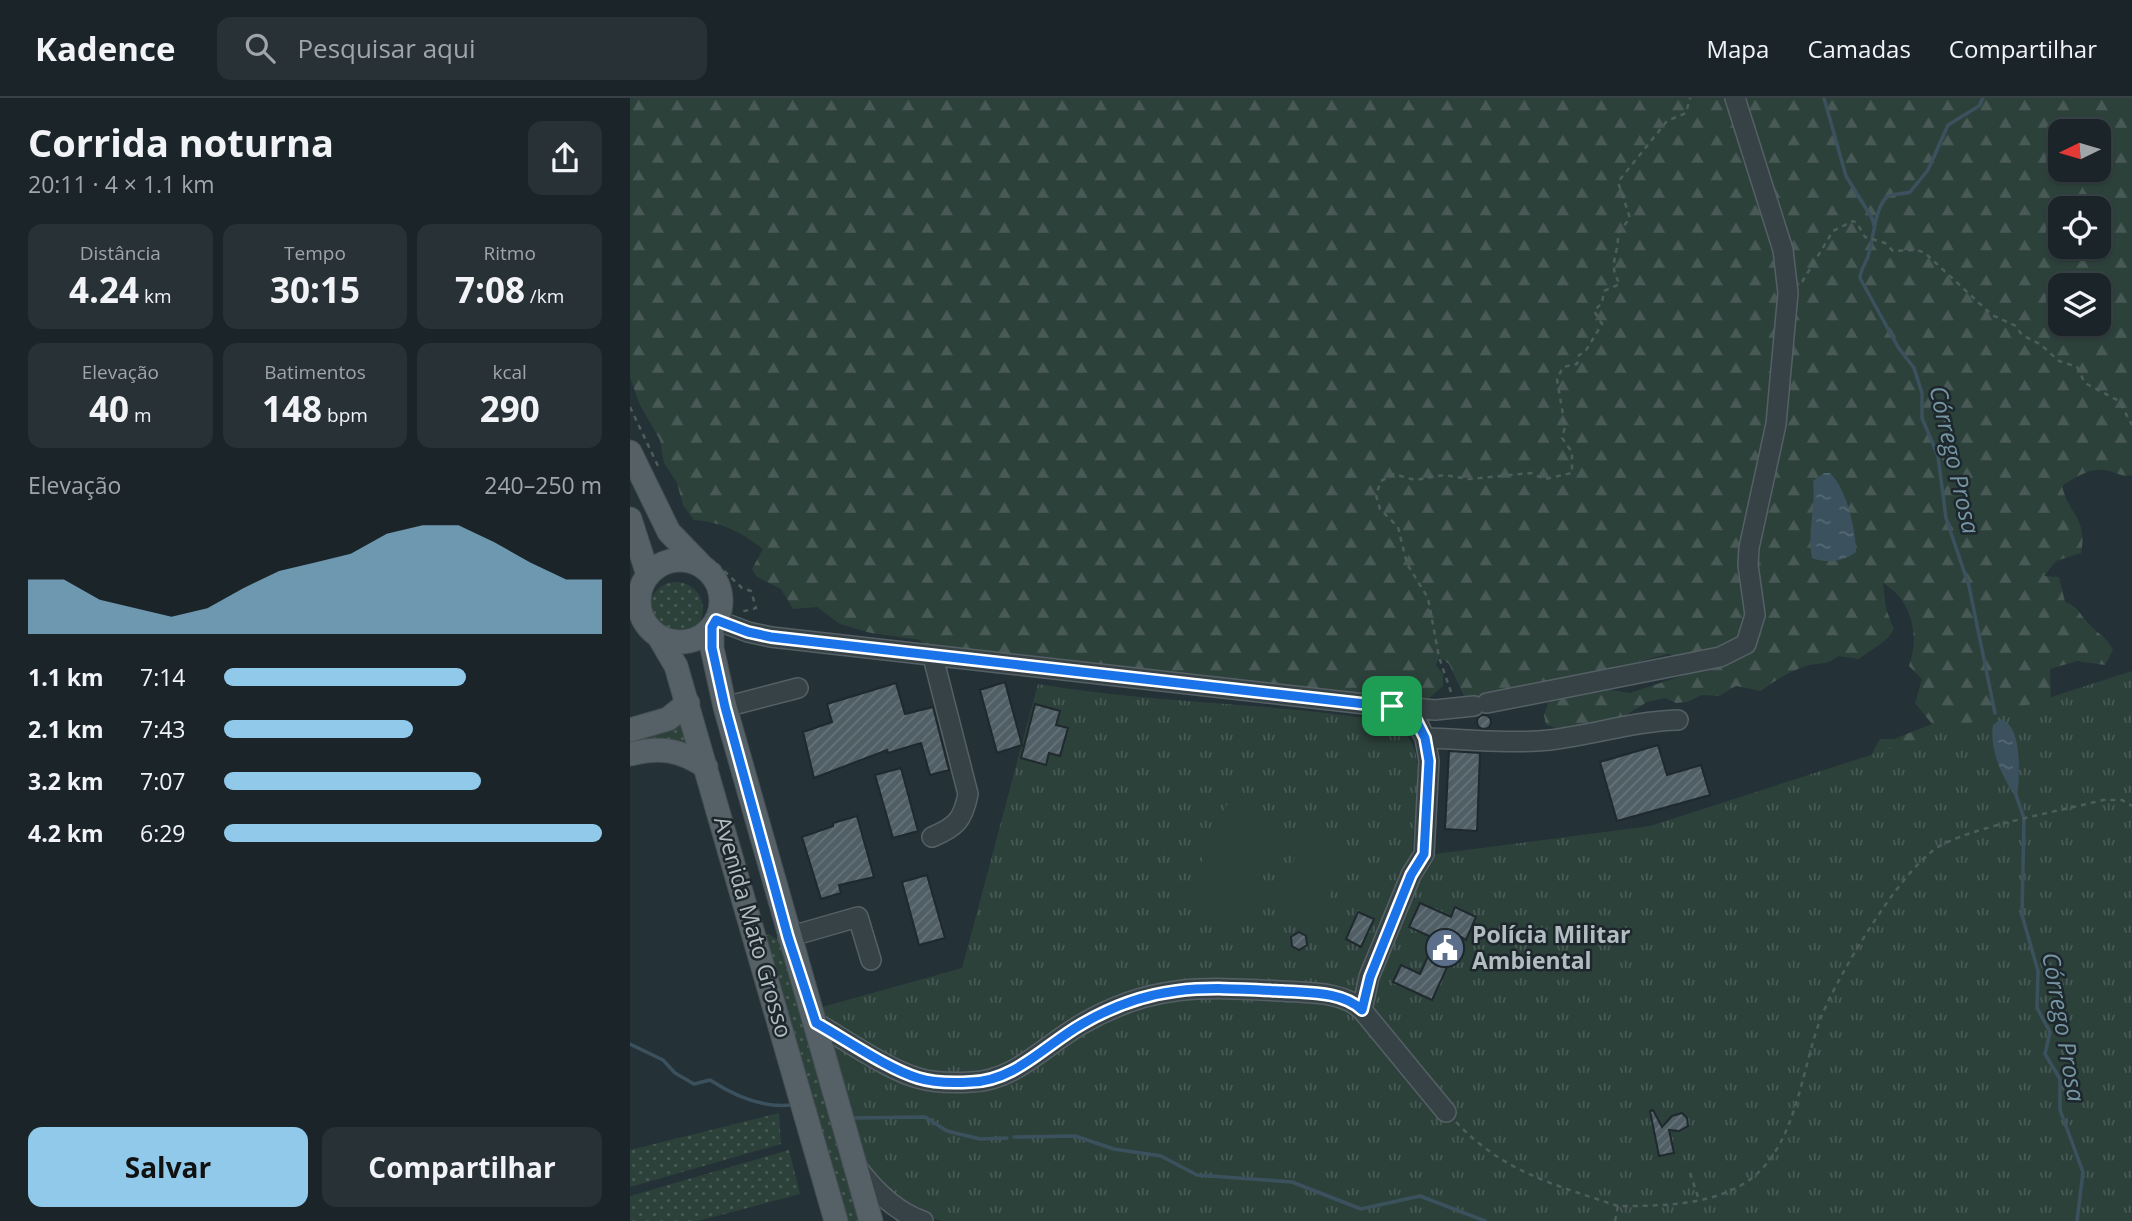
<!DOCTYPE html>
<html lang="pt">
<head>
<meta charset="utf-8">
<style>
  :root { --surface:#1b2529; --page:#283135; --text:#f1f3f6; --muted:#a0a5a8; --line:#394246; --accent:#90c9ea }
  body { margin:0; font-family:"Open Sans",sans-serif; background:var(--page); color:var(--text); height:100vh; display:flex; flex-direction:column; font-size:26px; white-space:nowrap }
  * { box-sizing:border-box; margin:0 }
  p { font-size:23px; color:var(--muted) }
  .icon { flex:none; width:38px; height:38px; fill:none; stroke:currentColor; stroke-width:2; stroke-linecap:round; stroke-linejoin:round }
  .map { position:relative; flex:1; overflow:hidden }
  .drawer { display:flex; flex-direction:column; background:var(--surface); width:630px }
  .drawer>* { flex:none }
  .needle { width:46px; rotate:265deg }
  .fabs { position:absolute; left:1418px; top:21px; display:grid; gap:14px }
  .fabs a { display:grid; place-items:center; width:63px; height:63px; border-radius:14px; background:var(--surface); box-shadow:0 2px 5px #0004,0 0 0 2px var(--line); font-size:35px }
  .pin { position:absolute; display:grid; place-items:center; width:60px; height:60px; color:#fff; margin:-30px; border-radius:14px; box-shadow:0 4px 10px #0006 }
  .round { display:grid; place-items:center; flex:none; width:74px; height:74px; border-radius:14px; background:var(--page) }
  .overview { display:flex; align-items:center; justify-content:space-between; height:119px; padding:0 28px }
  h1 { font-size:38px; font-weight:700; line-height:52px }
  .metrics { display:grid; grid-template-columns:repeat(3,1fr); gap:10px; height:119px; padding:7px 28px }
  .metrics div { display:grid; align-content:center; border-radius:14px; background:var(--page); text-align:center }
  .metrics b { font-size:35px; font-weight:700 }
  .metrics small { font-size:19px; font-weight:400 }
  .metrics p { font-size:19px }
  .chart { height:196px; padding:14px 28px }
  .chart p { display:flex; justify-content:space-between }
  .chart svg { width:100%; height:126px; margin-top:7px; fill:var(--accent); opacity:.7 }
  .primary-button { display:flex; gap:14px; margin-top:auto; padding:14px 28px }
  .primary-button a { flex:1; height:80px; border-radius:14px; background:var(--accent); color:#111; font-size:28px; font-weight:700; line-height:80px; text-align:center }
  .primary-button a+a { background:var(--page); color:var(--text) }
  ul { padding:0 28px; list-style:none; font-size:23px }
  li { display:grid; grid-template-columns:112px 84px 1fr; align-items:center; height:52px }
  li i { height:18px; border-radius:9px; background:var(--accent) }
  header { display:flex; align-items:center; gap:42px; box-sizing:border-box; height:98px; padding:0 35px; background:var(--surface); border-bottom:2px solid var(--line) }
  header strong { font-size:33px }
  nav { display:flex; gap:38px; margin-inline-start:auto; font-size:24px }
  .search { width:490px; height:63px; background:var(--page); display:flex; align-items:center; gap:18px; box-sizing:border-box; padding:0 24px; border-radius:14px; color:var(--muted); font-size:26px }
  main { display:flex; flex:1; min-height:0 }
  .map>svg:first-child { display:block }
  .grass { fill:url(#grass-dots) }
  .forest { fill:url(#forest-firs); fill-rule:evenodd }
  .park { fill:url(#park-tufts) }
  .pitch { fill:#2d413b }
  .water { fill:url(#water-ripples) }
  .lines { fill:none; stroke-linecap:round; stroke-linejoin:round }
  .stream { stroke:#3b525e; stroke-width:3.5 }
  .building { fill:url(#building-hatch); stroke:#1f292e; stroke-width:2 }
  .minor-casing { stroke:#556065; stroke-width:22 }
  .major-casing { stroke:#444e53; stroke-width:25 }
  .path { stroke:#4d5d5b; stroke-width:2.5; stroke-dasharray:5 5; stroke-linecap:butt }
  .minor { stroke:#374247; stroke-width:19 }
  .major { stroke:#556167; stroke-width:23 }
  .route-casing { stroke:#fff; stroke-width:14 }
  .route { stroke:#1a73e8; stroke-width:9 }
  .labels { text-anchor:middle; stroke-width:5; stroke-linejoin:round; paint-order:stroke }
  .street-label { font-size:23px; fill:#b2bdc3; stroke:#1d272c }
  .poi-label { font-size:23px; font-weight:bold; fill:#b2bdc3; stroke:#1d272c; text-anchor:start }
  .water-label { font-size:24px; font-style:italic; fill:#7695a3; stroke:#1d272c }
</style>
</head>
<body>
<header>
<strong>Kadence</strong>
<div class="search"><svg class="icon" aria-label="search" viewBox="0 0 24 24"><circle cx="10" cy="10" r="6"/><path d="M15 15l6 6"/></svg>Pesquisar aqui</div>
<nav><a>Mapa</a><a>Camadas</a><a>Compartilhar</a></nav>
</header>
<main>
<section class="drawer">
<div class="overview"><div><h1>Corrida noturna</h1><p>20:11 · 4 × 1.1 km</p></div><a class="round"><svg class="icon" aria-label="share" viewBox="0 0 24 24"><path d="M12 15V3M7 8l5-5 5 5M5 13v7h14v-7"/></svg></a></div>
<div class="metrics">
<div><p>Distância</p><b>4.24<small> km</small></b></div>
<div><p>Tempo</p><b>30:15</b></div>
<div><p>Ritmo</p><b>7:08<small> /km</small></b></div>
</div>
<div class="metrics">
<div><p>Elevação</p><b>40<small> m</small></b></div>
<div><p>Batimentos</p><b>148<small> bpm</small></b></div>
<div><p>kcal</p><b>290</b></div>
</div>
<div class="chart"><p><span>Elevação</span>240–250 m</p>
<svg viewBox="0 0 160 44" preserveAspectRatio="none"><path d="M0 44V25L10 25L20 32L30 35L40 38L50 35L60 28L70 22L80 19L90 16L100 9L110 6L120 6L130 12L140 19L150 25L160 25V44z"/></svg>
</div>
<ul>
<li><b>1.1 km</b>7:14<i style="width:64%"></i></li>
<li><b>2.1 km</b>7:43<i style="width:50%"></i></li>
<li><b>3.2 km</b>7:07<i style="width:68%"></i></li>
<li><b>4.2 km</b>6:29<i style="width:100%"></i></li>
</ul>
<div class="primary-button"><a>Salvar</a><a>Compartilhar</a></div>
</section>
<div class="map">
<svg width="1502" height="1123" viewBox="0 0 1502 1123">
  <defs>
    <pattern id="grass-dots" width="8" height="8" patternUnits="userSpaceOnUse" patternTransform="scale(1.75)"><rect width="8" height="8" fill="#2d413b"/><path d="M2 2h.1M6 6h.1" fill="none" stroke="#495a56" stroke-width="1.8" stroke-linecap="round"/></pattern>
    <pattern id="forest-firs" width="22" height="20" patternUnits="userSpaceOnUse" patternTransform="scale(1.75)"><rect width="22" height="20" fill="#2d413b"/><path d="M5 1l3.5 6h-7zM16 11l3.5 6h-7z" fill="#495a56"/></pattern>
    <pattern id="park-tufts" width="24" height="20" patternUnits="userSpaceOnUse" patternTransform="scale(1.75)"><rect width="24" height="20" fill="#2d413b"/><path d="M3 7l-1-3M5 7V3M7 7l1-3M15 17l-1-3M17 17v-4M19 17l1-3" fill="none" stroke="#495a56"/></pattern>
    <pattern id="water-ripples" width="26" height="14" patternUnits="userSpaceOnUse" patternTransform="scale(1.75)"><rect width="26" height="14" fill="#3b525e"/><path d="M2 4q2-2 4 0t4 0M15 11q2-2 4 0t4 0" fill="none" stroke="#556973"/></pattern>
    <pattern id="building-hatch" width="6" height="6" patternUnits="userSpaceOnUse" patternTransform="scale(1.75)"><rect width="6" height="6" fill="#505e65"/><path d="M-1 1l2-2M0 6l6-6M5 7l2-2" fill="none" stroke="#677379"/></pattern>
  </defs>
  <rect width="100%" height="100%" fill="#243137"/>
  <path class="grass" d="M19 511a27 27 0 1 1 54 0a27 27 0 1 1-54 0Z
    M54 612 67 653 0 650V641Z
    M139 836 149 843 231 1123H210L135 838Z
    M149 1015 151 1046 0 1089V1052Z
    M159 1052 170 1096 68 1123H0V1098Z"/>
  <path class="forest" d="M0 0H1502V377C1492 380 1485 373 1474 372 1459 370 1444 380 1432 388 1439 417 1458 421 1451 455L1426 463 1414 478 1429 479 1435 504C1449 509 1450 517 1460 527 1469 537 1476 538 1483 552L1475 567 1447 563 1420 571 1421 611 1238 663 1250 641H1264L1302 626 1285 605 1292 581 1279 568C1290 537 1282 502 1253 485L1256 511 1264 531C1257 545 1241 551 1229 561L1208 558C1197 568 1189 564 1176 568 1159 574 1145 582 1131 593L1106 588 1089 598 1072 597 1057 604 1046 605 1035 600 1017 604 988 622 933 632 916 627 914 617 918 605 929 597 968 590 1000 595 1085 567 1038 556 862 601 834 598 819 566 809 559 806 567 813 576V588L797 602 787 600 762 606 304 557 290 542 241 535 210 526 187 509 163 511 151 491 127 479 122 471 133 451C111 434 92 424 64 422L53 407 47 385 34 365 30 342 9 305 0 279ZM1430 33H1468V72H1430ZM1430 110H1468V149H1430ZM1430 187H1468V226H1430Z"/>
  <path class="park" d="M1502 573V1123H311L290 1116 237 1075 185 911 332 870 408 586C525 606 644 604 761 624 807 647 781 718 782 759L1020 728Z"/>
  <path class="pitch" d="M599 702 655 728 611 826 555 801Z
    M675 737 718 756 686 828 643 808Z"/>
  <path class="water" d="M1194 375H1200C1217 392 1225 429 1226 454 1214 463 1198 466 1182 460 1177 434 1186 409 1183 383Z
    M1371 621C1394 629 1389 681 1387 701 1373 680 1359 653 1363 627Z"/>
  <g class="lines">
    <path class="stream" d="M1194 0 1216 78 1242 120 1244 127
      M1353 0 1349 8 1318 27 1298 72 1280 94C1271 97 1260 94 1254 102 1244 117 1244 138 1239 155 1237 165 1231 168 1230 180L1268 249 1284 270 1292 295V320L1308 358 1316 420 1339 488 1365 615
      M1386 697 1394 720 1392 817 1408 873 1407 910 1420 934 1415 956 1430 981V1012L1453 1074 1447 1123
      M0 946 33 962 45 975 64 986 80 982C103 997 133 1010 161 1007
      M223 1020 295 1019 317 1033 350 1041 377 1040
      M384 1039 445 1038 484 1051 531 1058 567 1077 662 1084 731 1111 790 1098 855 1123"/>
  </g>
  <path class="building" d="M375 584 392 647 367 655 350 592Z
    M266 585 275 616 303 609 319 672 300 677 291 645 258 655 257 652 184 680 173 634 202 624 197 606Z
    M405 606 430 613 426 627 438 630 430 658 419 655 416 667 391 660Z
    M847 624a7 7 0 1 1 14 0a7 7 0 1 1-14 0Z
    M1028 647 1037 677 1071 667 1080 697 987 723 970 664Z
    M819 653 850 655 847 733 815 731Z
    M271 670 288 733 263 740 245 677Z
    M227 718 244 779 209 787 211 795 191 801 172 739 203 728V725Z
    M297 777 315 840 289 847 272 784Z
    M790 805 821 819 825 809 846 819 836 842 831 839 802 902 763 884 771 867 790 876 806 841 779 829Z
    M728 814 744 821 731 849 716 841Z
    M669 834 676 838 677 847 669 852 662 848 661 839Z
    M1023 1012 1032 1029 1042 1018 1052 1015 1057 1020 1058 1028 1049 1033 1039 1032 1044 1055 1029 1058 1020 1013Z"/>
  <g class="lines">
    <g class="minor-casing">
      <path id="minor" d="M86 522 118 534 141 539 771 610 786 622 795 640 799 663 794 756 781 777 739 879 732 912 816 1014
        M857 605 1090 559 1116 546 1125 517 1118 467 1119 450 1146 326 1158 195 1153 152 1105 0
        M95 609 168 590
        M770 609 805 612 844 608
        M795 640C836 641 879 646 920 642 963 637 1005 623 1048 622
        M302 739C326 729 333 722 338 696L303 559
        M158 839 228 819 241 862
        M186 925C215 941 258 972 288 980 304 985 325 985 341 984 385 983 415 947 452 926 522 885 575 889 652 893 678 895 713 893 732 912
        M229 1072C246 1094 266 1114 293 1123"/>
    </g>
    <g class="major-casing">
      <path id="major" d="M0 354 39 434 70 466
        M0 421 18 477
        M9 503a41 41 0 1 1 82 0a41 41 0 1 1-82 0Z
        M82 529V550L95 609 241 1123
        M29 539 46 568 206 1123
        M0 632 38 621 58 605
        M0 656C30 649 50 651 76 669"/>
    </g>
    <path class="path" d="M1172 184 1203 133 1223 123 1227 125 1235 139 1255 145 1263 153 1287 152 1295 155 1362 217 1386 228 1392 237 1410 246 1429 263 1447 269 1455 285 1489 303 1502 327
      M0 309 29 370
      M87 466 112 490 121 493 126 510 111 514
      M821 594 809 559 798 500 777 466 768 429 750 411 746 397 751 383 764 376 785 382 814 377 839 381 901 375 915 381 942 375V354L932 340 935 329 927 281 933 269 947 266 949 257 955 254 972 226 964 213 972 205 974 193 990 186C977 166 989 158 988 135L1000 120 988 84 1037 23 1056 15 1060 0
      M826 1024C873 1074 925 1087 988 1108
      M1060 1075 1069 1102
      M985 1123 988 1108C1029 1108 1071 1108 1108 1089 1167 1059 1170 972 1192 917 1210 874 1268 777 1305 751 1338 729 1431 713 1473 702H1492L1502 708"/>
    <use href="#minor" class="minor"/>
    <use href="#major" class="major"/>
  </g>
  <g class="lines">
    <g class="route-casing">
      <path id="route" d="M86 522 118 534 141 539 771 610 786 622 795 640 799 663 794 756 781 777 740 879 732 912C712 893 678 895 652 893 574 889 522 885 452 926 415 947 385 983 341 984 325 985 304 985 288 980 258 971 215 941 186 925L158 839 95 609 82 550V529Z"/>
    </g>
    <use href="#route" class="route"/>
  </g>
  <defs>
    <g id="civic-disc" transform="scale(2.0125)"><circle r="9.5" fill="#5c6f8a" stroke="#1d272c"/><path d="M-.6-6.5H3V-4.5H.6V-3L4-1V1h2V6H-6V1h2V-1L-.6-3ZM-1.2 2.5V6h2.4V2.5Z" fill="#fff"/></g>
  </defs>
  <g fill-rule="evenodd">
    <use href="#civic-disc" x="815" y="850"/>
  </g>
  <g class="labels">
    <g class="street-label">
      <text transform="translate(123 829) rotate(74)" y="8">Avenida Mato Grosso</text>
    </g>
    <g class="poi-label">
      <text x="842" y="845">Polícia Militar<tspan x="842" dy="26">Ambiental</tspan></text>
    </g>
    <g class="water-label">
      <text transform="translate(1324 362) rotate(77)" y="8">Córrego Prosa</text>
      <text transform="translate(1433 929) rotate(80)" y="8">Córrego Prosa</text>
    </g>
  </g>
</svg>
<div class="fabs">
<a><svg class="needle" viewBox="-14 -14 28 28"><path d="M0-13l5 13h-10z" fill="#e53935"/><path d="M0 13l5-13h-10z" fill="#a0a5a8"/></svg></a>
<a><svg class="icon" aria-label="locate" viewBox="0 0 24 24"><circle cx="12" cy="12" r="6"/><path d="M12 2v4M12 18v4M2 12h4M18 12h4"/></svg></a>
<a><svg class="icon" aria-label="layers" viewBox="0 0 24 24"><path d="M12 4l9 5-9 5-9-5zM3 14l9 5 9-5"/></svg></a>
</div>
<div class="pin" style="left:762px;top:608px;background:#1e9e55"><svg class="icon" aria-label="arrive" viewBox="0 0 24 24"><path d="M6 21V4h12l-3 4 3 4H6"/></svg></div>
</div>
</main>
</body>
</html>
